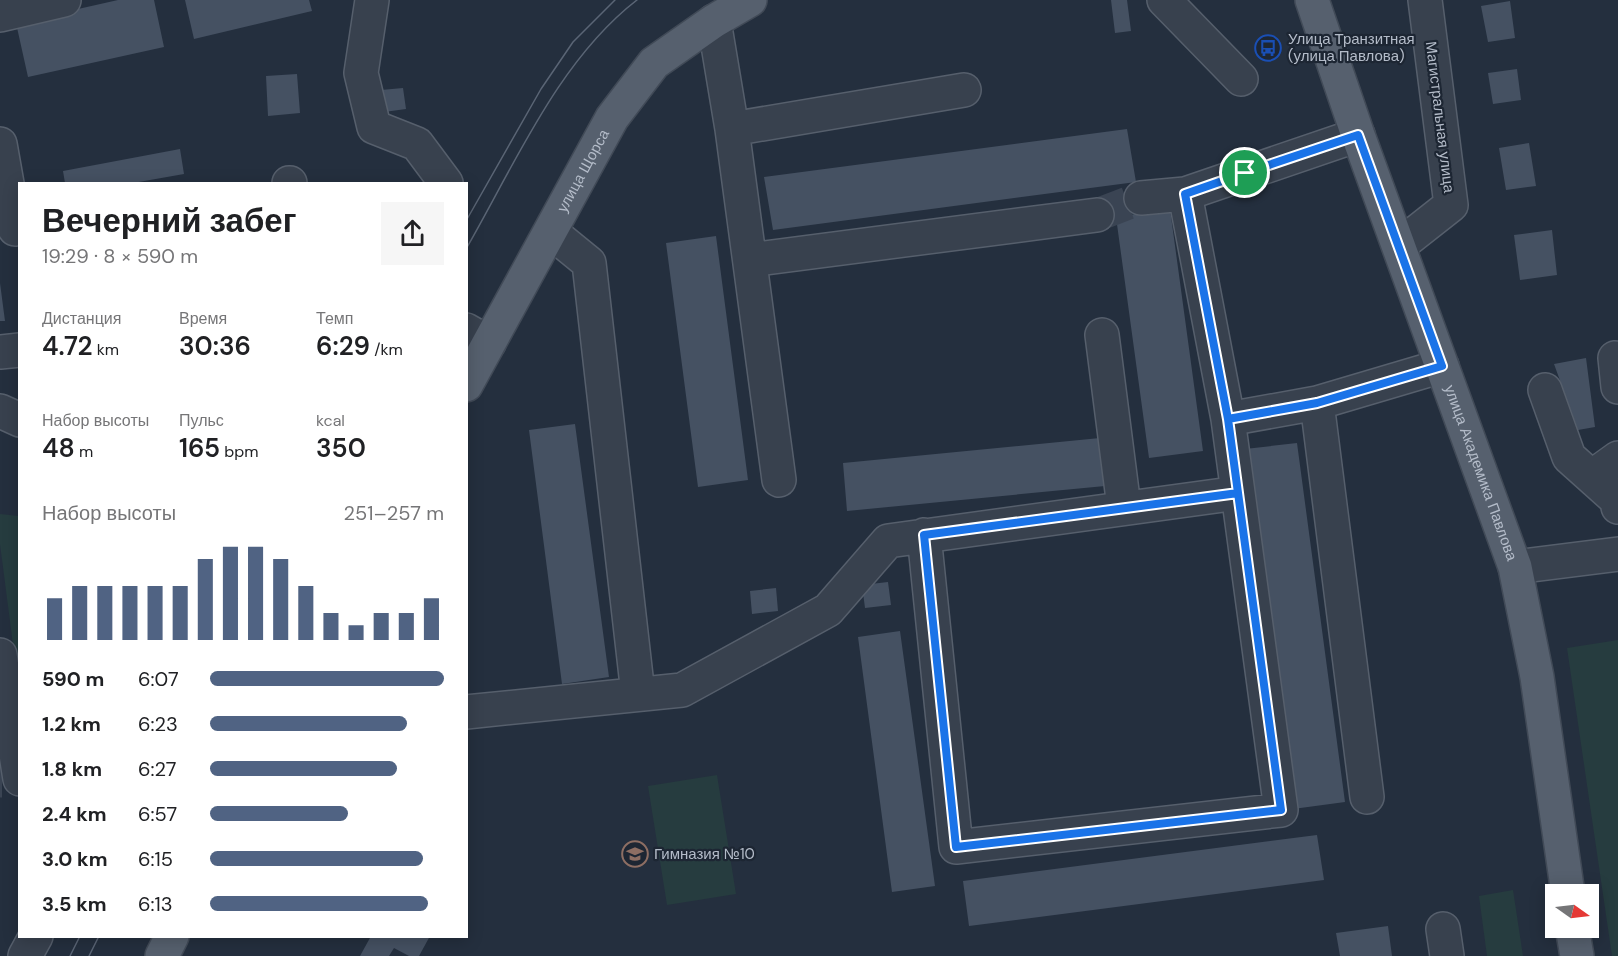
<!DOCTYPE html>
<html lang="ru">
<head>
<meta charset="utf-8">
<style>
  :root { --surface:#fff; --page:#f6f6f6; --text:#202124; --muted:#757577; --accent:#506383 }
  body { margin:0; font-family:"DM Sans",sans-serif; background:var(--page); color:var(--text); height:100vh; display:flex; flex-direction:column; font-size:22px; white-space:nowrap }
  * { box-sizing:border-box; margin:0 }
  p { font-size:20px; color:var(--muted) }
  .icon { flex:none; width:33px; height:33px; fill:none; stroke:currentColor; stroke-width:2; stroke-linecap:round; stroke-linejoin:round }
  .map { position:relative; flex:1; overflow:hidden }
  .details { position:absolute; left:18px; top:182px; width:450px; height:756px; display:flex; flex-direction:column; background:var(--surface); border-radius:0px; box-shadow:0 3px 15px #0003 }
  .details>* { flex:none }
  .needle { width:39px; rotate:104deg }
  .buttons { position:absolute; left:1545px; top:884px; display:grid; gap:12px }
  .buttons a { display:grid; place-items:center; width:54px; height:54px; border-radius:0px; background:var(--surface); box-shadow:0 3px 15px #0003; font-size:30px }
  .pin { position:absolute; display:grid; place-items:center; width:51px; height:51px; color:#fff; margin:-26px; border:3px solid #fff; border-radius:50%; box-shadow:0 2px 6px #0007 }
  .round { display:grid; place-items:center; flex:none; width:63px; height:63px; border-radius:0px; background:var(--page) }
  .summary { display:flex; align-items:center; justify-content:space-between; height:102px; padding:0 24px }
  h1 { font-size:33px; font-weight:600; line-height:45px }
  .figures { display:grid; grid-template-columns:repeat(3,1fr); gap:9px; height:102px; padding:6px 24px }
  .figures div { display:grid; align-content:center }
  .figures b { font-size:26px; font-weight:600 }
  .figures small { font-size:16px; font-weight:400 }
  .figures p { font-size:16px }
  .chart { height:168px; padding:12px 24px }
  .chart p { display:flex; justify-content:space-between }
  .chart svg { width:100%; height:108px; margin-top:6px; stroke:var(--accent); stroke-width:6 }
  ul { padding:0 24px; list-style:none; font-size:20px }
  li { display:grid; grid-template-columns:96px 72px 1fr; align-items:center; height:45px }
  li i { height:15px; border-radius:8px; background:var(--accent) }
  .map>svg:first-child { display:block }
  .green { fill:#263c3f }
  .building { fill:#455162 }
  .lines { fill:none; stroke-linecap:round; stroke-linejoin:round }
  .minor-tunnel { stroke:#3a4453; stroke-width:33; stroke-dasharray:33 16; stroke-linecap:butt }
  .minor-casing { stroke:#565f6c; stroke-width:36 }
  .major-casing { stroke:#414a57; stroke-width:36 }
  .minor { stroke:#38414e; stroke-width:33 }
  .major { stroke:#56606e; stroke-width:33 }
  .tram { stroke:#5a6575; stroke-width:1.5 }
  .route-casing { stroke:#fff; stroke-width:12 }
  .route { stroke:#1a73e8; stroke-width:8 }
  .labels { text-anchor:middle; stroke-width:4.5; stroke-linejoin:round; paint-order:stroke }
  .poi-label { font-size:15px; fill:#b4bcc9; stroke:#1d2633; text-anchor:start }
  .street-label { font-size:15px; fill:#b4bcc9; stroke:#1d2633 }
</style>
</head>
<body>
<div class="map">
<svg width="1618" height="956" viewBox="0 0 1618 956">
  <rect width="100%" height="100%" fill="#242f3e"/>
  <path class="green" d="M0 514 19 516V691L0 544Z
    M1618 640V956H1612L1567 648Z
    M717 775 736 894 667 905 648 786Z
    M1513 890 1523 956H1487L1479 896Z"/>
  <path class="building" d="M118 0H154L164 47 28 77 16 23Z
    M185 0H309L312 11 194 39Z
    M1111 0H1127L1131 31 1115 33Z
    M1510 1 1515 38 1488 42 1481 6Z
    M1517 69 1521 100 1493 104 1488 73Z
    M297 74 300 113 268 116 266 76Z
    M403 88 406 109 384 112 381 90Z
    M1127 129 1136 182 773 230 764 177Z
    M1529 143 1536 186 1506 190 1499 148Z
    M180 149 184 174 133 183H65L63 171Z
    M1170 209 1203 451 1149 458 1116 217Z
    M1552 230 1557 275 1520 280 1514 235Z
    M716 236 748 480 698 487 666 243Z
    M0 283 5 321H0Z
    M1586 358 1595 427 1578 430 1554 364Z
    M575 424 609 677 562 684 529 430Z
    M1100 438 1105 486 847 511 843 463Z
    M1297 443 1345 802 1293 809 1245 449Z
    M888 582 891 605 865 608 862 585Z
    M776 588 778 611 752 614 750 591Z
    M900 631 935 886 892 892 858 637Z
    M1317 835 1324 880 969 926 963 881Z
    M1388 926 1392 956H1340L1336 933Z
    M371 936H430L419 956H409L394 948 389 956H360Z"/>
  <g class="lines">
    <path class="minor-tunnel" d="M1097 215 1141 198
      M0 781H2"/>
    <g class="minor-casing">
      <path id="minor" d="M372 0 361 73 374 127 417 144 446 183
        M1164 0 1241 79
        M0 15 64 0
        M714 21 732 129 779 480
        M732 129 964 90
        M0 144 15 229
        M289 183H290
        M1185 194 1228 419
        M1141 198 1185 194 1358 135
        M551 232 589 263 638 694
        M1399 246 1451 205 1425 0
        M750 260 1097 215
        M466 330 489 343
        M1102 335 1124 507
        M0 352 20 350
        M1615 358 1618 387
        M1545 390 1569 457 1617 500 1618 507
        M1317 403 1367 797
        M0 411 20 420
        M1593 476 1618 458
        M924 535 956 847 1281 810 1238 493
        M1515 567 1618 554
        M0 655 20 779
        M466 712 682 690 828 610 888 541 1238 493 1228 419 1317 403 1442 366
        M1443 929 1447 956
        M25 956 36 936"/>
    </g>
    <g class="major-casing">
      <g id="major">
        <path id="s1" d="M1312 0 1358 135 1515 567 1537 677 1568 894"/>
        <path id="s2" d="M466 385 612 118 654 63 714 21 750 0"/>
        <path d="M1572 927 1577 956"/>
        <path d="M162 956 172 936"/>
      </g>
    </g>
    <use href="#minor" class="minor"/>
    <use href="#major" class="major"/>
    <path class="tram" d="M466 221 541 89 573 42 615 0
      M466 249C515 164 559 60 637 0
      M70 956 80 936
      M89 956 99 936"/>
  </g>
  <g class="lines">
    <g class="route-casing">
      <path id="route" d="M1245 173 1185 194 1228 419 1238 493 924 535 956 847 1281 810 1228 419 1317 403 1442 366 1358 135 1245 173"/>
    </g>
    <use href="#route" class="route"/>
  </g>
  <defs>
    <g id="bus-ring" transform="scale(1.35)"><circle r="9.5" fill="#1d2633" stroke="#1a4fb4" stroke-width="1.5"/><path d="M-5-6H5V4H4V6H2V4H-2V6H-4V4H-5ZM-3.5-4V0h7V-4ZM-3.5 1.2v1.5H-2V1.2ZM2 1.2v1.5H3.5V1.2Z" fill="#1a4fb4"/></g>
    <g id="school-ring" transform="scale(1.35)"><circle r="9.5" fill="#1d2633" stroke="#8d6e63" stroke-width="1.5"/><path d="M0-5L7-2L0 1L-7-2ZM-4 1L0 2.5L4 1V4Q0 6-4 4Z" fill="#8d6e63"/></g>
  </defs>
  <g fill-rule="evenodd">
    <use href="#bus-ring" x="1268" y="48"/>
    <use href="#school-ring" x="635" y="854"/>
  </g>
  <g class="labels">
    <g class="poi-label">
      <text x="1288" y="44">Улица Транзитная<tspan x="1288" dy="17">(улица Павлова)</tspan></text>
      <text x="654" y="859">Гимназия №10</text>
    </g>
    <g class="street-label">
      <text transform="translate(1440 117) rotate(83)" y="5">Магистральная улица</text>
      <text dy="5" stroke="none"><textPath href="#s2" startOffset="244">улица Щорса</textPath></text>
      <text dy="5" stroke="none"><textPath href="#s1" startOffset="502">улица Академика Павлова</textPath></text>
    </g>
  </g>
</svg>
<div class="buttons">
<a><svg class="needle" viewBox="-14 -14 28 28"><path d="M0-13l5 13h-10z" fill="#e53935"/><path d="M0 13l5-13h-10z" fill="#757577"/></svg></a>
</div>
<div class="pin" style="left:1245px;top:173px;background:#1e9e55"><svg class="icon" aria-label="arrive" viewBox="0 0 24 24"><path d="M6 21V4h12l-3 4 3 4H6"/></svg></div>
<section class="details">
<div class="summary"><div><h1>Вечерний забег</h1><p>19:29 · 8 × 590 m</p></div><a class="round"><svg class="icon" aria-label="share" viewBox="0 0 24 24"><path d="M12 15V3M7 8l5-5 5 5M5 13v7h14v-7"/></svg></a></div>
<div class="figures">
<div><p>Дистанция</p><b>4.72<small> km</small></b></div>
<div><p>Время</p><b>30:36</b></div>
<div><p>Темп</p><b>6:29<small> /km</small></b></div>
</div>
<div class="figures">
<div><p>Набор высоты</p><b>48<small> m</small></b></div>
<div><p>Пульс</p><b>165<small> bpm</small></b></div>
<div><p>kcal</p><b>350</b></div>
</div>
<div class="chart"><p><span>Набор высоты</span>251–257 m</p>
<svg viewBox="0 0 160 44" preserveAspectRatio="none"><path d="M5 44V27M15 44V22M25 44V22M35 44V22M45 44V22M55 44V22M65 44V11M75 44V6M85 44V6M95 44V11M105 44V22M115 44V33M125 44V38M135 44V33M145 44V33M155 44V27"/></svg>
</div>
<ul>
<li><b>590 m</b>6:07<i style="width:100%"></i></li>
<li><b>1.2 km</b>6:23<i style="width:84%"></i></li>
<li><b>1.8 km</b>6:27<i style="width:80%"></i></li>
<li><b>2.4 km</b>6:57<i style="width:59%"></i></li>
<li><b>3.0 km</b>6:15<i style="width:91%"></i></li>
<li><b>3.5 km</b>6:13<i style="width:93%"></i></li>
</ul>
</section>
</div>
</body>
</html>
